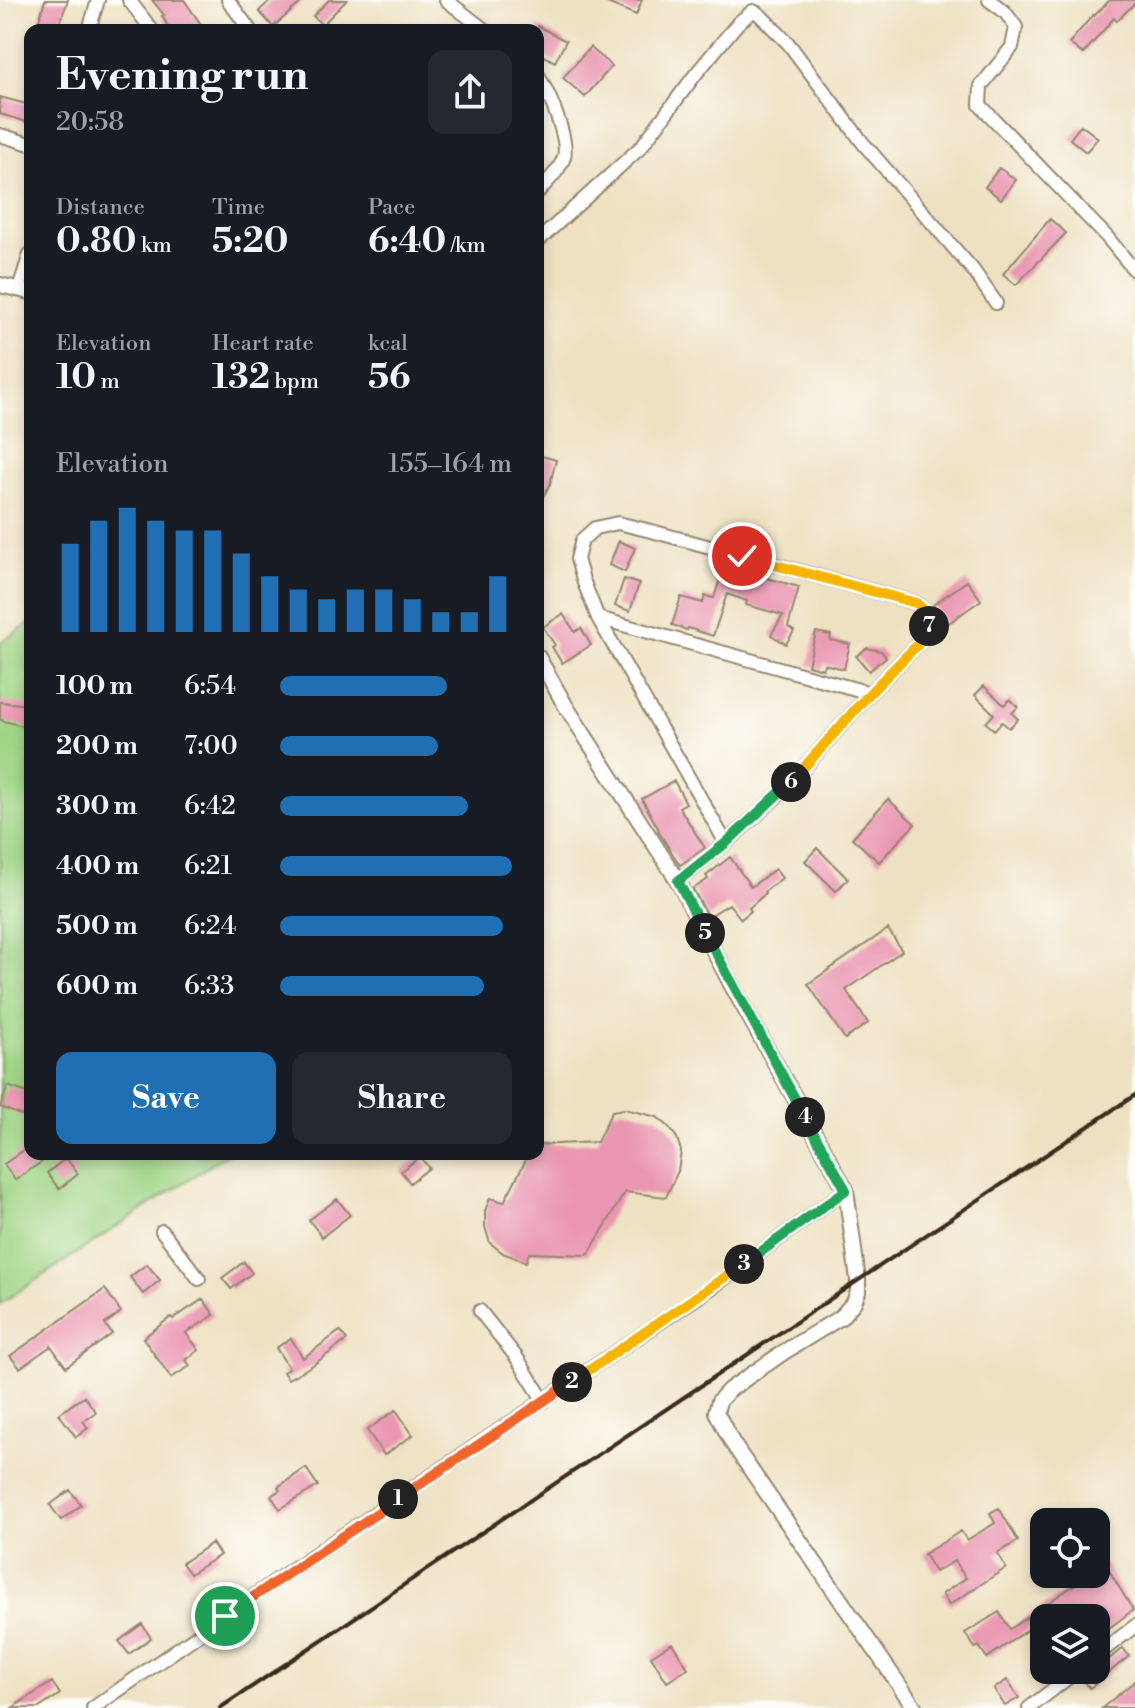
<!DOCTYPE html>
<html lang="en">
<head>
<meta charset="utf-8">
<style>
  :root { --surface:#171b24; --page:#242831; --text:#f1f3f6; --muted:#9ea1a6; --accent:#1f6fb2 }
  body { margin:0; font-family:"Libre Bodoni",serif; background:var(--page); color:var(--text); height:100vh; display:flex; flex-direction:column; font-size:30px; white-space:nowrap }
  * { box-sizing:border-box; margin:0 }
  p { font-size:26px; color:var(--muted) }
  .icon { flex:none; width:44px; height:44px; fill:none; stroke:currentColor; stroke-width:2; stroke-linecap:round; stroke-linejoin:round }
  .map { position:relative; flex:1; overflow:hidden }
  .panel { position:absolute; left:24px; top:24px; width:520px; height:1136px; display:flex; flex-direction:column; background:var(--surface); border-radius:16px; box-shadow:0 4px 12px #0003 }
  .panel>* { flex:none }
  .buttons { position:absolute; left:1030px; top:1508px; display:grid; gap:16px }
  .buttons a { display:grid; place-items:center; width:80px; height:80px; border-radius:16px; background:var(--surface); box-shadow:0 4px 12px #0003; font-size:40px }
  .pin { position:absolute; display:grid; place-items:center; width:68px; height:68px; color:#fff; margin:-34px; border:4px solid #fff; border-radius:50%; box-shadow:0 2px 8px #0007 }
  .km { position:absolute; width:40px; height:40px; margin:-20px; border-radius:50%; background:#222; color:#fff; font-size:22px; line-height:40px; text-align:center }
  .round { display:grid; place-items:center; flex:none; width:84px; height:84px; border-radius:16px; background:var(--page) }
  .headline { display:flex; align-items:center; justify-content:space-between; height:136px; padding:0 32px }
  h1 { font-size:44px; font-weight:800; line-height:60px }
  .metrics { display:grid; grid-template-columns:repeat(3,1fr); gap:12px; height:136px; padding:8px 32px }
  .metrics div { display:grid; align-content:center }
  .metrics b { font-size:34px; font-weight:800 }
  .metrics small { font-size:22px; font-weight:400 }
  .metrics p { font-size:22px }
  .chart { height:224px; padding:16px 32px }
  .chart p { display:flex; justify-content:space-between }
  .chart svg { width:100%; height:144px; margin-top:8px; stroke:var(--accent); stroke-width:6 }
  .cta { display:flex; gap:16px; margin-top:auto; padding:16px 32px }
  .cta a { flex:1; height:92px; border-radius:16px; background:var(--accent); color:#fff; font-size:32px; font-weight:800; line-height:92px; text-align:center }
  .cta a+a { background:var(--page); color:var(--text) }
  ul { padding:0 32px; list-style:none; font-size:26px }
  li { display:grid; grid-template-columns:128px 96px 1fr; align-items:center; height:60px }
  li i { height:20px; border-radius:10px; background:var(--accent) }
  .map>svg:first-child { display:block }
  .green { fill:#9fd484; stroke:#6d7f51; stroke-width:2 }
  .building { fill:#ea95b1 }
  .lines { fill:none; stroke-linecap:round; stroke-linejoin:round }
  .minor-casing { stroke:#948670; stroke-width:16 }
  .tertiary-casing { stroke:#948670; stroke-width:18 }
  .minor { stroke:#fff; stroke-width:12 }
  .tertiary { stroke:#fff; stroke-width:14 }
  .rail { stroke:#3b2a1e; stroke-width:4 }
  .split-1-casing { stroke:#fff; stroke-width:16 }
  .split-2-casing { stroke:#fff; stroke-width:16 }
  .split-3-casing { stroke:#fff; stroke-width:16 }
  .split-4-casing { stroke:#fff; stroke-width:16 }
  .split-5-casing { stroke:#fff; stroke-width:16 }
  .split-6-casing { stroke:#fff; stroke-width:16 }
  .split-7-casing { stroke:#fff; stroke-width:16 }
  .split-8-casing { stroke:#fff; stroke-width:16 }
  .split-1 { stroke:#f0652b; stroke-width:10 }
  .split-2 { stroke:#f0652b; stroke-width:10 }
  .split-3 { stroke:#f5b400; stroke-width:10 }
  .split-4 { stroke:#22a559; stroke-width:10 }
  .split-5 { stroke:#22a559; stroke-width:10 }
  .split-6 { stroke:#22a559; stroke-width:10 }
  .split-7 { stroke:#f5b400; stroke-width:10 }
  .split-8 { stroke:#f5b400; stroke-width:10 }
</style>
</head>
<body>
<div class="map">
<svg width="1135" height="1708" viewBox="0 0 1135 1708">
  <rect width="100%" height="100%" fill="#fdfcf7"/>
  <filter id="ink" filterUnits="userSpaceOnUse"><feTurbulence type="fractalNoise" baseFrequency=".0125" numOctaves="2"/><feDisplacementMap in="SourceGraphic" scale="16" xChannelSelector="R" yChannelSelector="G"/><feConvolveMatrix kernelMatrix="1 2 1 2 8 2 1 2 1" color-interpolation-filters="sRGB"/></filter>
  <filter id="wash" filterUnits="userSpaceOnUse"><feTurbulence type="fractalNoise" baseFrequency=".006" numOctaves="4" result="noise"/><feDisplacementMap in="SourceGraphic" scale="32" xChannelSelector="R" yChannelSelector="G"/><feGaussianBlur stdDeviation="1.8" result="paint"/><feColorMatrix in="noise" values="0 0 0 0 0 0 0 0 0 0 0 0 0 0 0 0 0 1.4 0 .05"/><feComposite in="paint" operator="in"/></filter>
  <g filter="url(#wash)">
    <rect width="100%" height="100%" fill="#eee1c2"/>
    <path class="green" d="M30 623V1154H227L0 1304V643Z"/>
    <g id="blocks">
      <path class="building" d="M45 0H68L57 30H36Z
        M152 0H184L205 30H170L162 16 164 15Z
        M271 0H304L273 27 259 11Z
        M329 0H347L322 25 313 16Z
        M600 0H642L636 15Z
        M1110 0H1135V3L1117 21 1114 18 1083 54 1069 43 1093 15 1094 16Z
        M538 26 566 41 555 62 538 53Z
        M590 47 612 66 585 97 563 78Z
        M0 97 30 105V123L0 114Z
        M1081 125 1098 138 1086 152 1070 139Z
        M999 168 1016 180 1001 199 985 187Z
        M1050 219 1066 233 1016 285 1003 274Z
        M538 455 556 460 550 484 538 506Z
        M619 541 635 548 625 572 609 565Z
        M724 566 799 587 788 627 794 631 786 644 771 635 783 615 746 605 747 601 727 594 713 636 688 628 687 630 672 625 681 597 703 603 705 596 714 598Z
        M624 579 639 584 630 611 615 606Z
        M967 581 981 600 946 625 933 605Z
        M563 614 575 632 581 628 591 645 562 663 552 647 555 645 543 627Z
        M816 632 831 635 830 640 850 644 844 669 824 664 823 669 808 665Z
        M867 648 881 651 886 657 869 671 856 656Z
        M984 686 1004 705 1010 699 1018 707 1012 713 1018 719 1009 728 1002 722 994 730 986 723 994 714 975 695Z
        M0 702 30 705V728L0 720Z
        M674 781 686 803 679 807 705 848 680 865 658 831 659 830 642 799Z
        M888 799 915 824 879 862 852 838Z
        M817 848 848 879 836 891 805 861Z
        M730 857 751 887 775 869 782 878 764 892 765 894 749 908 751 911 741 919 729 904 708 917 693 889 708 879 706 876Z
        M888 929 902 951 846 990 868 1023 845 1039 808 984Z
        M8 1086 30 1094V1119L0 1107Z
        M625 1109 657 1117 668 1126 677 1138 681 1151 678 1171 666 1197 625 1192 588 1255 529 1253 526 1262 503 1253 490 1243 485 1227V1211L490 1198 504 1202 529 1154H538V1145L597 1142 612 1111Z
        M30 1146V1154H38L43 1161 15 1180 4 1164Z
        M420 1157 429 1168 410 1183 401 1171Z
        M66 1158 78 1174 59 1189 47 1173Z
        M337 1199 350 1215 322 1237 309 1220Z
        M244 1262 252 1273 231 1289 222 1278Z
        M147 1264 160 1280 143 1294 130 1277Z
        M105 1289 121 1312 105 1324 112 1334 66 1367 51 1346 20 1368 10 1356Z
        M203 1299 214 1315 186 1333 199 1350 186 1360 190 1366 171 1378 143 1338 171 1317 173 1319Z
        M340 1331 347 1340 313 1365 288 1379 283 1372 289 1368 276 1348 291 1338 303 1358Z
        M84 1396 96 1412 83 1421 88 1428 76 1437 59 1414Z
        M396 1410 413 1435 384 1455 367 1430Z
        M306 1468 318 1486 280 1509 271 1496 280 1490 278 1487Z
        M70 1490 81 1505 61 1520 50 1505Z
        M999 1508 1018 1541 997 1553 1006 1568 949 1605 942 1594 966 1578 954 1561 935 1572 924 1554 961 1531 967 1540 995 1523 990 1513Z
        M212 1543 220 1555 190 1574 182 1563Z
        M1105 1564 1133 1610 1096 1638V1618H1044L987 1658 979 1646 975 1648 965 1633 999 1612 1010 1629 1090 1574H1096V1570Z
        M142 1624 151 1638 129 1654 119 1641Z
        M672 1643 688 1668 667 1682 651 1656Z
        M1123 1648 1129 1656 1090 1688 1083 1680Z
        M1007 1680 1019 1698 1005 1706 994 1689Z
        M1135 1681V1708H1102Z
        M52 1682 60 1694 39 1708H12Z"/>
    </g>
  </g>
  <g filter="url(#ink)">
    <use href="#blocks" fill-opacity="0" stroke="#948670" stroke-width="2"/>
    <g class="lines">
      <g class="minor-casing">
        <path id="minor" d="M129 0 152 30
          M228 0 250 30
          M446 0 485 30
          M989 0 1005 12 1016 27 1012 47 981 86 980 105 1107 237 1135 271
          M89 30 98 0
          M538 75C548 92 569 138 564 157 560 170 547 182 538 192
          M0 135 30 144
          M538 241 641 147 695 75 738 23 753 11 759 14 788 43 863 143 973 270 996 303
          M19 289 30 254
          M598 618 870 693
          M678 881 726 843 787 787 870 693 922 640 929 629V614L916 603 655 532 618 523 595 528 582 540 577 559 583 580 598 618 726 843
          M162 1231 199 1279
          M480 1311 517 1358 544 1401
          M1096 1656 1135 1626
          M93 1708 291 1570 714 1286 846 1190
          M1029 1708 1078 1670"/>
      </g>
      <g class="tertiary-casing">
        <path id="tertiary" d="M0 285 30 292
          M538 657 565 705 678 881 730 982 846 1190 858 1280V1292L854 1302 841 1317 784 1352 729 1390 719 1401 716 1412 733 1444 915 1708"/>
      </g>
      <use href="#minor" class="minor"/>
      <use href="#tertiary" class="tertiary"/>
      <path class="rail" d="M220 1708 1135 1095"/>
    </g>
  </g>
  <g class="lines" filter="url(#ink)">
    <g class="split-1-casing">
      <path id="split-1" d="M225 1616 398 1499"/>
    </g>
    <g class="split-2-casing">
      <path id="split-2" d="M398 1499 572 1382"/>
    </g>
    <g class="split-3-casing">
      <path id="split-3" d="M572 1382 744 1264"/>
    </g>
    <g class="split-4-casing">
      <path id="split-4" d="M744 1264 846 1190 805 1117"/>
    </g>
    <g class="split-5-casing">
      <path id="split-5" d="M705 933 805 1117"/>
    </g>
    <g class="split-6-casing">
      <path id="split-6" d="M705 933 678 881 726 843 791 782"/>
    </g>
    <g class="split-7-casing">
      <path id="split-7" d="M791 782 870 693 922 640 929 626"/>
    </g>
    <g class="split-8-casing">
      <path id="split-8" d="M742 556 916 603 929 614V626"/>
    </g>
    <use href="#split-1" class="split-1"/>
    <use href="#split-2" class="split-2"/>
    <use href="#split-3" class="split-3"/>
    <use href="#split-4" class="split-4"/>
    <use href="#split-5" class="split-5"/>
    <use href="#split-6" class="split-6"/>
    <use href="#split-7" class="split-7"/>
    <use href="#split-8" class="split-8"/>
  </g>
</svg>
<div class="buttons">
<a><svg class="icon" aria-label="locate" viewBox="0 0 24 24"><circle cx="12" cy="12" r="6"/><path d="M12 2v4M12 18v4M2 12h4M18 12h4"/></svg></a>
<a><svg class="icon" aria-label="layers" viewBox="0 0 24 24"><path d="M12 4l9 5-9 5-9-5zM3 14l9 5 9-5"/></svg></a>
</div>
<div class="pin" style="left:225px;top:1616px;background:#1e9e55"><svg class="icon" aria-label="arrive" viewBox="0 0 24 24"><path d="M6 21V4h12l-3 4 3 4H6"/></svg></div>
<div class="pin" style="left:742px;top:556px;background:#d93025"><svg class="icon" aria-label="check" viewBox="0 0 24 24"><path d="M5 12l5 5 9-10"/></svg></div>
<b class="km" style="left:398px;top:1499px">1</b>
<b class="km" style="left:572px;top:1382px">2</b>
<b class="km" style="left:744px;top:1264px">3</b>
<b class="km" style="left:805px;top:1117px">4</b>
<b class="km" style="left:705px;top:933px">5</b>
<b class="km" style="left:791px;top:782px">6</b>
<b class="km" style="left:929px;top:626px">7</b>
<section class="panel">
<div class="headline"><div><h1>Evening run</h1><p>20:58</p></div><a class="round"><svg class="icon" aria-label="share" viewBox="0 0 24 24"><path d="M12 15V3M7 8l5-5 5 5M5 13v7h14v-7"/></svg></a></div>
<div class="metrics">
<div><p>Distance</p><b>0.80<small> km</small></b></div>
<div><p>Time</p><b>5:20</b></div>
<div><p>Pace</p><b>6:40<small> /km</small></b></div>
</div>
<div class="metrics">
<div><p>Elevation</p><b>10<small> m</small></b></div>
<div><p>Heart rate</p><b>132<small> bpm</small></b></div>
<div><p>kcal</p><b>56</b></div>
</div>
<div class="chart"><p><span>Elevation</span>155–164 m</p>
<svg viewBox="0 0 160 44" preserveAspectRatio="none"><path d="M5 44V17M15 44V10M25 44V6M35 44V10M45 44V13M55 44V13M65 44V20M75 44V27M85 44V31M95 44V34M105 44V31M115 44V31M125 44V34M135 44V38M145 44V38M155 44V27"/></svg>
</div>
<ul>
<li><b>100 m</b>6:54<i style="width:72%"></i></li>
<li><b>200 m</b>7:00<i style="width:68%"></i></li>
<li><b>300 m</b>6:42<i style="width:81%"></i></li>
<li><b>400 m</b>6:21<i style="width:100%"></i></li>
<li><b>500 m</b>6:24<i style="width:96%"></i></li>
<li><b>600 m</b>6:33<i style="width:88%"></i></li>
</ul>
<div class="cta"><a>Save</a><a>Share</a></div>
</section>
</div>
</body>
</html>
